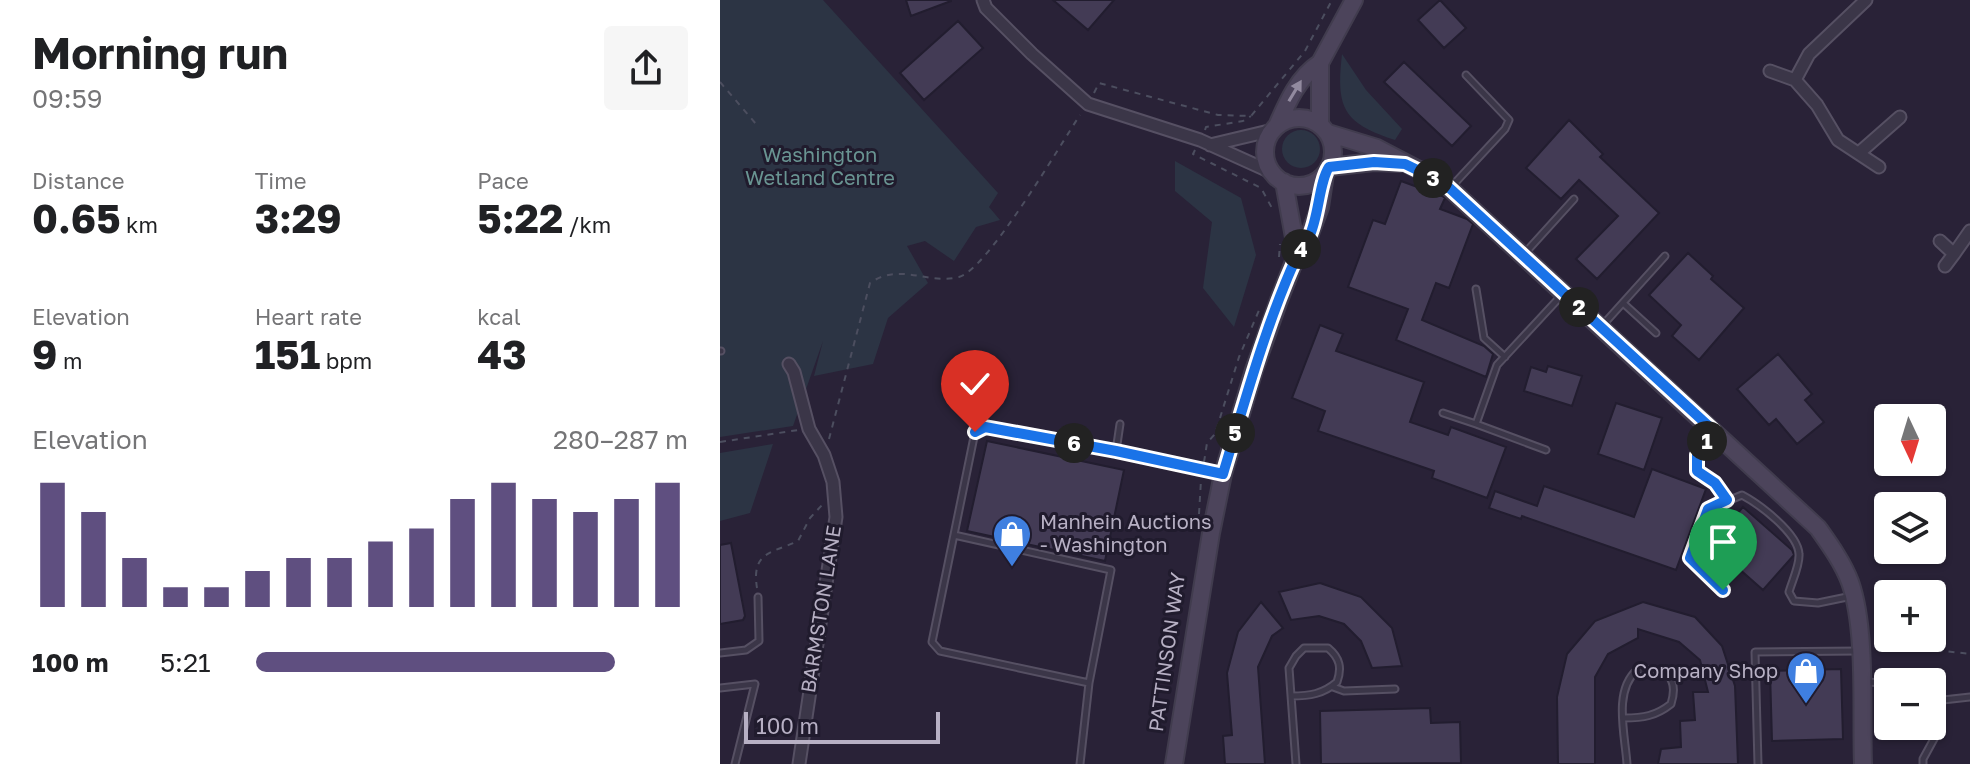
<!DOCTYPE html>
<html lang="en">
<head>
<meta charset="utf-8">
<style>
  :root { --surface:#fff; --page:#f6f6f6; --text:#202124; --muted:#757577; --accent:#5f4f80 }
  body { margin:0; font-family:"Golos Text",sans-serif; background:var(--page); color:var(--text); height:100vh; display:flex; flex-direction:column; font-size:30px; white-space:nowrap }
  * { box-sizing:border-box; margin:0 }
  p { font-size:26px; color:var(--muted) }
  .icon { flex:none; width:44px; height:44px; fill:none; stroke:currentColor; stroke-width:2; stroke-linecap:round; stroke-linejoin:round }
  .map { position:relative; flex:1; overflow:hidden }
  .sheet { display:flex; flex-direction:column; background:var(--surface); width:720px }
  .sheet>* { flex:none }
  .needle { width:52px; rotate:176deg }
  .buttons { position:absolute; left:1154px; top:404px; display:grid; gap:16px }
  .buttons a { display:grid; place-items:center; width:72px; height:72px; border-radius:8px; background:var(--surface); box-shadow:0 2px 6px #0004; font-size:40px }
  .scale { position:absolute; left:24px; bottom:20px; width:196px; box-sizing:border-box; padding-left:8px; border:4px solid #b7b0c4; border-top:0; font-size:22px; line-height:28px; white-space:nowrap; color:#b7b0c4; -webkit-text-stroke:6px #201b2d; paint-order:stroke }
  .pin { position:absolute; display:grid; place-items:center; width:68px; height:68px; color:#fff; margin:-82px -34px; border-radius:50% 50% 50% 0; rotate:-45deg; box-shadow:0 0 8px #0007 }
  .pin .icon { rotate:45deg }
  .km { position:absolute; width:40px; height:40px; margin:-20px; border-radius:50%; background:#222; color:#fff; font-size:22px; line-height:40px; text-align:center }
  .round { display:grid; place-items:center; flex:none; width:84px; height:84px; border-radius:8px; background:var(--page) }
  .overview { display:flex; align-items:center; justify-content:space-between; height:136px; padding:0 32px }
  h1 { font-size:44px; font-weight:700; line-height:60px }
  .figures { display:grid; grid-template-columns:repeat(3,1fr); gap:12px; height:136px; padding:8px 32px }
  .figures div { display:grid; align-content:center }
  .figures b { font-size:40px; font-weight:700 }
  .figures small { font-size:22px; font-weight:400 }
  .figures p { font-size:22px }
  .chart { height:224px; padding:16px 32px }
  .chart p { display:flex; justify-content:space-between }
  .chart svg { width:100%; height:144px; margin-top:8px; stroke:var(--accent); stroke-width:6 }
  ul { padding:0 32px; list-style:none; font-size:26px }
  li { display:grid; grid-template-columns:128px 96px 1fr; align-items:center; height:60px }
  li i { height:20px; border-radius:10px; background:var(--accent) }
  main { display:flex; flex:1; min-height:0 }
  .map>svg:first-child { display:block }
  .green { fill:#2c3444 }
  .building { fill:#433b55; stroke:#221d2f; stroke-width:2 }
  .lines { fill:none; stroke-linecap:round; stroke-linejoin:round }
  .lane-casing { stroke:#565063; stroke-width:9 }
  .street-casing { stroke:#565063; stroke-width:15 }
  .secondary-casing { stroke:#413c4e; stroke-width:20 }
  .path { stroke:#4c4e5f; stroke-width:2; stroke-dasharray:6 6; stroke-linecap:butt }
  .lane { stroke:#3b3648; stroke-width:5 }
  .street { stroke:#3b3648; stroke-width:11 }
  .secondary { stroke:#4c445b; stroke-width:16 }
  .oneway { fill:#928a9f }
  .route-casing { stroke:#fff; stroke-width:16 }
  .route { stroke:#1a73e8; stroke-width:10 }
  .labels { text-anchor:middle; stroke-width:6; stroke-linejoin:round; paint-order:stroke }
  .park-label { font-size:20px; fill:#699492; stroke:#201b2d }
  .poi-label { font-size:20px; fill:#b7b0c4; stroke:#201b2d; text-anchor:start }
  .street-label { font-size:20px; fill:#b7b0c4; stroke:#201b2d }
</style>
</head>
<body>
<main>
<section class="sheet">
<div class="overview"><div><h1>Morning run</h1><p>09:59</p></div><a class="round"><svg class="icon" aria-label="share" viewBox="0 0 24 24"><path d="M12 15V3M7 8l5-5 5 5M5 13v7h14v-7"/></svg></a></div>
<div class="figures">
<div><p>Distance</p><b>0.65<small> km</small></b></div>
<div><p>Time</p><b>3:29</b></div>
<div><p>Pace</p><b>5:22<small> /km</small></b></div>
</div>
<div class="figures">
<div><p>Elevation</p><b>9<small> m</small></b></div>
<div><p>Heart rate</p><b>151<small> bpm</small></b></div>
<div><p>kcal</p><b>43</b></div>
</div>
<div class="chart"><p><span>Elevation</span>280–287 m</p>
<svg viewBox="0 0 160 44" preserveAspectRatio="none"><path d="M5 44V6M15 44V15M25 44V29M35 44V38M45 44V38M55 44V33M65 44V29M75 44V29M85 44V24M95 44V20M105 44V11M115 44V6M125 44V11M135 44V15M145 44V11M155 44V6"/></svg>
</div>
<ul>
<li><b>100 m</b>5:21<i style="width:83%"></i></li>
</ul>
</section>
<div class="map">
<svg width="1250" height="764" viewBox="0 0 1250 764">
  <rect width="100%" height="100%" fill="#292237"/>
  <path class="green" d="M0 0H103L278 193 269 207 280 220 256 227 234 261 205 241 187 246 208 283 168 318 153 364 94 376 103 341 73 426 0 437Z
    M622 54 646 90 682 129 675 140C622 123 616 107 622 54Z
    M562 149a19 19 0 1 1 38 0a19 19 0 1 1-38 0Z
    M455 161 521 198 536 255 514 327 483 288 492 222 455 191Z
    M53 444 30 513 0 521V453Z"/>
  <path class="building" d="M186 0H231V1L191 16Z
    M333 0H394L368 30Z
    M720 0 746 28 724 48 698 20Z
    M238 21 263 48 204 100 180 73Z
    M684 62 751 126 732 146 664 82Z
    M849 120 883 154 880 157 939 213 877 279 856 259 898 216 859 180 841 199 806 168Z
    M681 181 722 196 725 198 720 209 747 219 753 224 729 288 716 283 702 320 764 346 773 354 766 377 676 340 688 309 628 287 653 220 665 224Z
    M968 253 993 276 991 279 1024 308 979 360 952 336 961 325 929 295Z
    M600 325 623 334 616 351 704 382 690 422 728 435 731 427 786 447 767 498 712 478 714 471 598 431 605 411 572 398Z
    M1058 354 1092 394 1085 400 1104 422 1077 444 1056 419 1049 425 1017 389Z
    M828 366 862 376 852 406 804 391 811 367 826 372Z
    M896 403 942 418 924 470 878 454Z
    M267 441 404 470 385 561 247 531Z
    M932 469 986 489 956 570 802 516 801 519 769 508 775 491 817 506 824 486 914 517Z
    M1023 507 1072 550 1074 555 1043 590 991 544Z
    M11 543 25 616 23 620 0 624V545Z
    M600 583 641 597 672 628 682 666 652 668 641 641 624 624 599 616 571 620 559 592Z
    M541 602 563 628 552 636 538 667 545 764H505L503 736 512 735 507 673 518 632Z
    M923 602 975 617 1002 646 1015 686 1018 764H938L941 749 961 747 960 721 975 720 973 692H988L980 660 959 642 918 629V638L888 654 875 677V764H838L837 697 847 654 875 621Z
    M1121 669 1123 739 1052 741 1050 671Z
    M710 708 711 723 740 722 741 763 601 764 600 711Z"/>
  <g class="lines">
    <g class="lane-casing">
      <path id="lane" d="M733 185 785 129 789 120 746 75
        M806 252 854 199
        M756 289 764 338 785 357
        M903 303 936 333
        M881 327 945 256
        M0 351H1
        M723 413 756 424
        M400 424 396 451 498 473
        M991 435 977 455V471L995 483 1007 500
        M826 450 756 424 777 365 840 297
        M234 535 391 570 369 683 360 764
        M1003 590 970 558 988 509 1022 495C1039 504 1078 533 1079 554 1080 565 1072 581 1069 592L1074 601 1098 603 1132 596
        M0 653 26 650 39 641 38 597
        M1145 682 1168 683
        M369 683 220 651 212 642 255 432 260 428 396 451
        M613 687 624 691 675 689
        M0 688 35 684 15 764
        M571 696C590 696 603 694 617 682 622 668 620 658 608 648H584L576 656 569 668 576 764
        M1214 701 1250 697
        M904 718C923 718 936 716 951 704 960 675 943 667 917 670 893 691 905 734 907 764
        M1038 764 1035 652 1139 651
        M1203 764V759L1221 726 1212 699"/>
    </g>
    <g class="street-casing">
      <path id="street" d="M263 0 266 8 312 54 368 104 480 140 553 173
        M1146 0 1089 54 1075 80 1097 105 1118 140 1159 167
        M1050 71 1075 80
        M490 145 553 130
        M1139 153 1180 117
        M1220 241 1234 254 1225 266
        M1234 254 1250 231
        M69 364 74 372 89 429 104 455 113 482 116 517 79 764"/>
    </g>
    <g class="secondary-casing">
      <path id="secondary" d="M545 152a34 34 0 1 1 68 0a34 34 0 1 1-68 0Z
        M600 125V63L634 0
        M557 126C567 103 578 77 600 63
        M608 133 657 148 724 183 1098 528C1110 545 1123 563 1130 582 1147 630 1141 712 1143 764
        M609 167 654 162 680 163
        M564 182 577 254
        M454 764 491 533 503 474 534 370 559 300 577 254 588 239 600 207 605 174"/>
    </g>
    <path class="path" d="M0 82 36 124
      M374 93 379 83 498 115 531 116 585 51 612 0
      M485 130 486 127 523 121 531 116
      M475 150 473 154 541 188 553 210
      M559 257 560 244
      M109 439 150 283C180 262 207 285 239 277 268 269 340 145 360 115
      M0 442 78 430
      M484 462 487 443 495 434 519 357 540 308
      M479 514 481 480
      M37 588C31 551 53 553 78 541L90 518 103 504
      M1157 643 1250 654"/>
    <use href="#lane" class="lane"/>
    <use href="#street" class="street"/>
    <use href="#secondary" class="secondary"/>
  </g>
  <defs><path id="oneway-solid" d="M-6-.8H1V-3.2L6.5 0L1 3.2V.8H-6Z" transform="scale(2)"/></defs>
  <use class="oneway" href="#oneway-solid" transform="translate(575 91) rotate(-59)"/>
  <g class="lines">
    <g class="route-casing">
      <path id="route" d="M255 432 265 427 396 451 503 474C525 401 545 327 576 258 579 251 585 245 589 237 599 217 599 182 609 167L654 162 685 164 724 183 994 431 977 455V471L995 483 1007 500 988 509 970 558 1003 590"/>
    </g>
    <use href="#route" class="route"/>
  </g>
  <defs>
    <g id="shop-pin" transform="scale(2)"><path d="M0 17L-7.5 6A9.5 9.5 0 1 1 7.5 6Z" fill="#3f7fe0" stroke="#201b2d"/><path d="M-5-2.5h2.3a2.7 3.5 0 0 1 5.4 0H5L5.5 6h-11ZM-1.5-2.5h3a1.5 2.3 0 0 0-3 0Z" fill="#fff"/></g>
  </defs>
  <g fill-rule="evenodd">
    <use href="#shop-pin" x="292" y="534"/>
    <use href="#shop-pin" x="1086" y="671"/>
  </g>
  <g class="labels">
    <g class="park-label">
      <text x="100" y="162">Washington<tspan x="100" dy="23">Wetland Centre</tspan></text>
    </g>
    <g class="poi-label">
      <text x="320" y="529">Manhein Auctions<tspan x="320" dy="23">- Washington</tspan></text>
      <text x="1058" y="678" text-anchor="end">Company Shop</text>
    </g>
    <g class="street-label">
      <text transform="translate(101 609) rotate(-81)" y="7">BARMSTON LANE</text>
      <text transform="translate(447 652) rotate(-82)" y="7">PATTINSON WAY</text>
    </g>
  </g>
</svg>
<div class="buttons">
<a><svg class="needle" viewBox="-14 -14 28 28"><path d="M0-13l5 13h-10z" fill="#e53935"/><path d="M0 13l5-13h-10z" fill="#757577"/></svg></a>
<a><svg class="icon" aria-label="layers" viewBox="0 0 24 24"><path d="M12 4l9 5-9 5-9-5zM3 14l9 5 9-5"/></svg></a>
<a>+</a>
<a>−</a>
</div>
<div class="scale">100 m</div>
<div class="pin" style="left:1003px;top:590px;background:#1e9e55"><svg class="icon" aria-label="arrive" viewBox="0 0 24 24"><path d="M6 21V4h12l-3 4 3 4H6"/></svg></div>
<div class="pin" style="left:255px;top:432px;background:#d93025"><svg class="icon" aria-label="check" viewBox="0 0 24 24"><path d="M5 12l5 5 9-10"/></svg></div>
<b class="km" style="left:987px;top:441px">1</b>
<b class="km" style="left:859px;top:307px">2</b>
<b class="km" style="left:713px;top:178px">3</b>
<b class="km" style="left:581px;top:249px">4</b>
<b class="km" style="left:515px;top:433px">5</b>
<b class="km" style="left:354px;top:443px">6</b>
</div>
</main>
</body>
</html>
